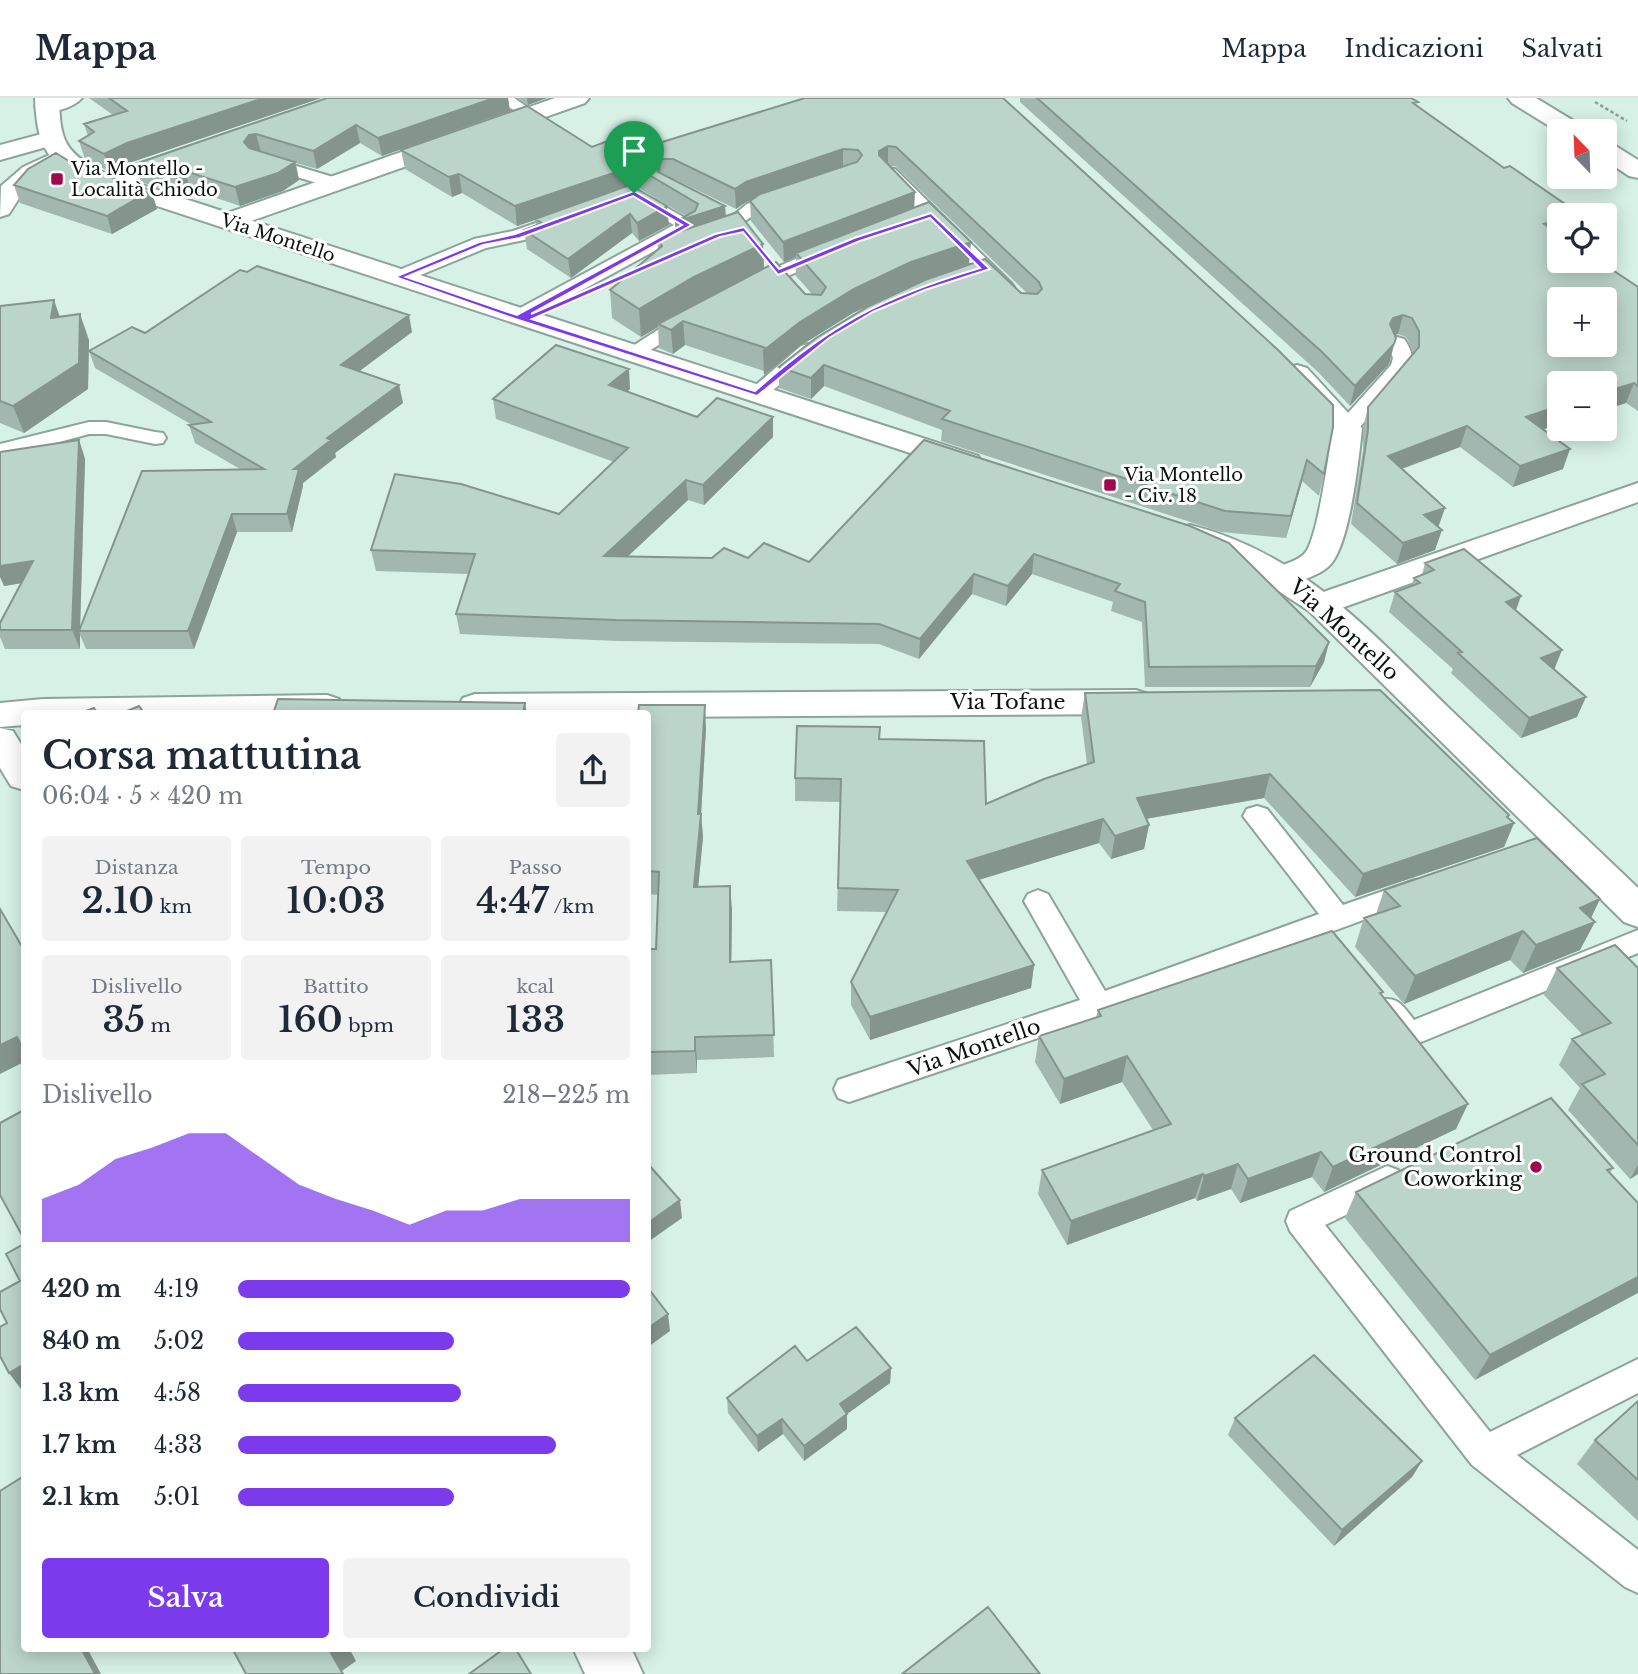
<!DOCTYPE html>
<html lang="it">
<head>
<meta charset="utf-8">
<style>
  :root { --surface:#fff; --page:#f2f2f3; --text:#1f2937; --muted:#747a83; --line:#e0e1e3; --accent:#7c3aed }
  body { margin:0; font-family:"Libre Baskerville",serif; background:var(--page); color:var(--text); height:100vh; display:flex; flex-direction:column; font-size:26px; white-space:nowrap }
  * { box-sizing:border-box; margin:0 }
  p { font-size:23px; color:var(--muted) }
  .icon { flex:none; width:38px; height:38px; fill:none; stroke:currentColor; stroke-width:2; stroke-linecap:round; stroke-linejoin:round }
  .map { position:relative; flex:1; overflow:hidden }
  .drawer { position:absolute; left:21px; top:612px; width:630px; height:942px; display:flex; flex-direction:column; background:var(--surface); border-radius:7px; box-shadow:0 4px 18px #0003 }
  .drawer>* { flex:none }
  .needle { width:46px; rotate:337deg }
  .fabs { position:absolute; left:1547px; top:21px; display:grid; gap:14px }
  .fabs a { display:grid; place-items:center; width:70px; height:70px; border-radius:7px; background:var(--surface); box-shadow:0 4px 18px #0003; font-size:35px }
  .pin { position:absolute; display:grid; place-items:center; width:60px; height:60px; color:#fff; margin:-72px -30px; border-radius:50% 50% 50% 0; rotate:-45deg; box-shadow:0 0 7px #0007 }
  .pin .icon { rotate:45deg }
  .round { display:grid; place-items:center; flex:none; width:74px; height:74px; border-radius:7px; background:var(--page) }
  .head { display:flex; align-items:center; justify-content:space-between; height:119px; padding:0 21px }
  h1 { font-size:38px; font-weight:600; line-height:52px }
  .stats { display:grid; grid-template-columns:repeat(3,1fr); gap:10px; height:119px; padding:7px 21px }
  .stats div { display:grid; align-content:center; border-radius:7px; background:var(--page); text-align:center }
  .stats b { font-size:35px; font-weight:600 }
  .stats small { font-size:19px; font-weight:400 }
  .stats p { font-size:19px }
  .chart { height:196px; padding:14px 21px }
  .chart p { display:flex; justify-content:space-between }
  .chart svg { width:100%; height:126px; margin-top:7px; fill:var(--accent); opacity:.7 }
  .primary-button { display:flex; gap:14px; margin-top:auto; padding:14px 21px }
  .primary-button a { flex:1; height:80px; border-radius:7px; background:var(--accent); color:#fff; font-size:28px; font-weight:600; line-height:80px; text-align:center }
  .primary-button a+a { background:var(--page); color:var(--text) }
  ul { padding:0 21px; list-style:none; font-size:23px }
  li { display:grid; grid-template-columns:112px 84px 1fr; align-items:center; height:52px }
  li i { height:18px; border-radius:9px; background:var(--accent) }
  header { display:flex; align-items:center; gap:42px; box-sizing:border-box; height:98px; padding:0 35px; background:var(--surface); border-bottom:2px solid var(--line) }
  header strong { font-size:33px }
  nav { display:flex; gap:38px; margin-inline-start:auto; font-size:24px }
  .map>svg:first-child { display:block }
  .lines { fill:none; stroke-linecap:round; stroke-linejoin:round }
  .service-casing { stroke:#8ca49b; stroke-width:4 }
  .minor-casing { stroke:#8ca49b; stroke-width:4 }
  .tertiary-casing { stroke:#8ca49b; stroke-width:4 }
  .primary-casing { stroke:#8ca49b; stroke-width:4 }
  .path { stroke:#8ca098; stroke-width:2.5; stroke-dasharray:3.5 2.5; stroke-linecap:butt }
  .service { fill:#fff; fill-rule:evenodd }
  .minor { fill:#fff; fill-rule:evenodd }
  .tertiary { fill:#fff; fill-rule:evenodd }
  .primary { fill:#fff; fill-rule:evenodd }
  .wall { fill:#a2b7af; fill-rule:evenodd }
  .shaded-wall { fill:#84958e }
  .building { fill:#bcd5cb; stroke:#84958e; stroke-width:2; fill-rule:evenodd }
  .route { fill:#7c3aed; stroke:#fff; stroke-width:2; fill-rule:evenodd }
  .poi-dot { fill:#a0084d; stroke:#fff; stroke-width:2.5 }
  .labels { text-anchor:middle; stroke-width:6; stroke-linejoin:round; paint-order:stroke }
  .far-poi-label { font-size:18px; fill:#09120f; stroke:#fff; text-anchor:start }
  .far-street-label { font-size:18px; fill:#09120f; stroke:#fff }
  .street-label { font-size:21px; fill:#09120f; stroke:#fff }
  .poi-label { font-size:21px; fill:#09120f; stroke:#fff; text-anchor:end }
</style>
</head>
<body>
<header>
<strong>Mappa</strong>
<nav><a>Mappa</a><a>Indicazioni</a><a>Salvati</a></nav>
</header>
<div class="map">
<svg width="1638" height="1576" viewBox="0 0 1638 1576">
  <rect width="100%" height="100%" fill="#d7f1e6"/>
  <g class="lines">
    <g class="service-casing">
      <path id="service" d="M494 0H514L539 17 530 22Z
        M263 58 343 82 346 86 337 91 257 67 254 63 257 59Z
        M889 70 895 71 1011 185 1014 189 1011 193H997L883 79 880 75 883 71Z
        M636 92 697 127 695 131 525 223H511L508 219 511 215 674 127 630 101 627 97 630 93Z
        M785 94 791 95 794 99 791 103 759 114 737 128 728 122 747 106Z
        M559 117 568 123 566 127 524 142 486 150 406 183H392L389 179 392 175 474 141 513 133Z
        M832 145 841 151 839 155 755 193H741L738 189 741 185Z
        M691 213 698 215 701 219 698 223 639 259H625L622 255 684 215Z
        M1397 239 1404 241C1410 249 1414 258 1411 268L1355 335H1339L1336 330 1339 325 1391 267 1393 260 1387 245 1390 241Z
        M808 246 815 248 818 252 815 256 764 300H750L746 296 750 292 801 248Z
        M89 324H106L155 334 163 335 166 340 163 345 155 346 106 336H89L0 360V346Z
        M1257 708 1267 711 1343 807 1415 782 1425 785 1429 792 1425 799 1109 916 849 1004 838 1000 834 991 838 982 1080 902 1024 803 1028 796 1038 792 1048 796 1105 893 1319 816 1243 718 1247 711Z
        M1638 832V855L1409 949 1398 946 1373 911 1377 903C1397 896 1403 908 1414 922Z
        M1387 1068 1398 1072 1403 1082 1398 1092 1325 1127 1490 1334 1638 1261V1295L1517 1357 1638 1452V1495L1625 1489 1472 1367 1290 1133 1286 1123 1290 1113Z"/>
    </g>
    <g class="minor-casing">
      <path id="minor" d="M48 0H82C73 10 52 16 39 13L35 8 39 3Z
        M555 0H589L585 5 237 128 228 131 219 128 215 123 219 118Z
        M49 34 57 36 61 41 57 46 0 62V47Z
        M188 49 197 51 200 56 197 61 111 92 102 90 99 85 102 80Z
        M58 53 67 55 70 60 67 65 25 91 9 116 0 119 1 88 23 69Z
        M1297 267 1307 270 1362 330C1359 361 1350 443 1331 466 1324 474 1313 478 1303 482 1292 487 1285 488 1273 485L1268 478C1276 465 1294 467 1305 455 1317 442 1330 353 1332 331L1283 276 1287 270Z
        M1638 385V404L1333 513 1321 517 1309 513 1305 506 1309 499Z
        M1136 592 1148 596 1153 604 1148 612 1136 616 648 619V616H462L458 608 463 600 475 596Z
        M327 597 339 601 344 609 340 616H24V627L0 629V605L43 601Z
        M0 630 13 633 24 651V692L11 688 0 670Z
        M573 1550H631L643 1576H585Z"/>
    </g>
    <g class="tertiary-casing">
      <path id="tertiary" d="M35 0H59C60 42 64 54 102 74L978 358 982 364 978 370 967 373 956 370 84 84C44 62 37 45 35 0Z
        M1190 427C1305 456 1372 536 1454 615 1515 673 1577 732 1638 790V829L1624 824 1309 513 1248 473 1179 444 1174 437 1179 430Z"/>
    </g>
    <g class="primary-casing">
      <path id="primary" d="M1508 0H1536L1582 28 1586 33 1559 34 1512 5Z
        M1605 45 1614 47 1638 62V80L1629 78 1605 62Z"/>
    </g>
    <path class="path" d="M1595 4 1627 23"/>
    <use href="#service" class="service"/>
    <use href="#minor" class="minor"/>
    <use href="#tertiary" class="tertiary"/>
    <use href="#primary" class="primary"/>
  </g>
  <path class="wall" d="M89 0H321L132 64 110 74 85 61 79 43 88 38 84 26 113 17Z
    M327 0H508L510 13 382 58 360 45 317 71 296 65 299 82 283 93 240 108 190 91 181 97 141 84 135 66Z
    M518 0H547L528 7Z
    M1003 0 1324 376 1319 398 1302 383 1286 440 1221 434 941 343 942 332 824 288 811 301 779 290V269L914 187 853 215 800 248 764 277V273L685 247 673 256 659 250 658 229 641 239 612 220 610 192 658 152 657 141 676 135 686 118 635 88H633L669 127 639 143 632 135 571 180 527 151 524 132 536 128 535 122 517 128 462 95 452 99 405 71 401 52 592 49 630 54ZM889 68H895L1028 196 1021 195 969 166 914 110ZM672 81H674L736 111 746 104 753 101 750 103 751 123 784 164 796 159V178L812 196H805L764 170 763 146 726 118 725 108Z
    M1020 0H1411L1417 8 1504 70 1581 117H1559V163L1638 189V313L1626 305 1559 285V327L1543 331 1563 371 1513 389 1460 349 1402 371 1439 429 1435 452 1397 466 1351 426 1363 352V330L1368 309 1413 255V253L1406 239 1398 236 1395 237 1396 240 1389 266 1350 308 1318 274 1020 4Z
    M77 68 151 92 157 111 112 136 20 105 14 87Z
    M0 208 60 219 89 242 88 291 24 335 0 325Z
    M412 234 359 273 399 287 403 305 335 355 336 359 303 385V388L292 434H237L194 551H86L80 537V551H5L0 539V525L22 485 4 488 79 342 85 361 80 528 240 371 195 345 189 327H192L95 270 89 253 145 235Z
    M630 291 627 294 697 319 773 339 704 407 688 402 628 458 712 460H748L809 464 924 342 1329 544 1324 564 1310 589H1145L1142 524 1111 513 1113 504 1032 476 1006 508 972 496 919 561 879 546 618 543 460 536 456 516 469 476 376 473 371 452 559 416 614 364 496 321 493 301Z
    M1425 465 1516 513 1555 571 1577 619 1521 640 1451 575 1453 571 1389 514 1395 494 1411 488 1414 480 1422 477Z
    M1085 595 1509 717 1508 720 1514 725 1504 749 1355 799 1264 700 1146 721 1149 727 1144 751 1111 761 1099 745 979 782 1034 867 1031 890 870 942 851 907V884L886 814 837 813 840 704 795 703V680L880 641 986 706 1087 666 1081 619Z
    M648 616 706 630 701 717 703 739 698 788 732 811 731 864 771 862 774 959 697 962V975L648 977V851H656L658 797 648 796Z
    M1384 792 1600 801 1591 820 1580 852 1523 875 1510 862 1404 906 1355 849 1364 820 1376 816Z
    M1557 870H1638V1076L1630 1081 1568 1012 1580 990 1559 967 1572 941 1583 937 1544 897Z
    M1383 894 1382 896 1456 1031 1324 1094 1312 1079 1240 1105 1231 1091 1197 1103 1195 1100 1067 1147 1038 1096 1042 1072 1153 1032 1122 984 1060 1006 1035 964 1039 938 1096 920 1098 912Z
    M1613 1070 1475 1282 1345 1120 1356 1094Z
    M807 1263 891 1270 890 1285 847 1316V1331L804 1363 783 1336 758 1354 728 1315 727 1300Z
    M1638 1303V1423L1577 1366 1595 1342Z
    M1235 1320 1422 1363 1412 1379 1334 1448 1228 1337Z"/>
  <path class="shaded-wall" d="M264 0H321L132 64 110 74 104 56 127 45Z
    M493 0H508L510 13 382 58 378 40Z
    M527 0H547L528 7Z
    M356 27 360 45 317 71 313 53Z
    M256 36 261 54 254 55 244 44 249 37Z
    M888 48V68L879 73V53Z
    M843 51V71L746 104 736 111 735 91 746 84Z
    M660 61 661 80 654 67Z
    M295 64 299 82 283 93 240 108 235 89Z
    M634 68 635 88 517 128 515 108Z
    M185 73 190 91 181 97 175 78Z
    M459 76 462 95 452 99 449 79Z
    M151 92 157 111 112 136 107 118Z
    M915 94 914 114 796 155V159L784 164 783 144Z
    M667 108 669 127 639 143 637 125Z
    M725 108 726 128 676 144 675 124Z
    M630 116 632 135 571 180 568 161Z
    M1559 122V140L1544 126Z
    M971 144 969 167 910 188 853 215 800 248 764 277 763 253 800 224 854 191 911 164Z
    M763 146 764 173 658 226V229L641 239 639 211 694 179Z
    M54 202 63 228 51 220Z
    M80 216 89 242 88 291 24 335 13 308Z
    M409 217 412 234 345 284 341 267Z
    M1403 217 1398 236 1388 239 1390 226 1393 220Z
    M683 223 685 247 673 256 671 232Z
    M1394 246 1389 266 1350 308 1355 288Z
    M824 267V288L811 301V280Z
    M629 271 630 291 611 307 609 287Z
    M1634 285 1626 305 1605 312V294Z
    M399 287 403 305 335 355 336 359 303 385V388L292 434 287 416 294 371 327 340Z
    M1559 308V326L1519 339 1526 319Z
    M773 319V339L704 407 703 387Z
    M1467 328 1460 349 1382 378 1388 358Z
    M79 342 85 361 80 533H79L80 537V551L72 532Z
    M1570 351 1563 371 1513 389 1520 368Z
    M1307 362 1302 383 1286 440 1291 418Z
    M686 382 688 402 607 478 604 458Z
    M1445 410 1438 430 1424 417Z
    M232 416 237 434 194 551 188 533Z
    M1442 432 1435 452 1397 466 1403 445Z
    M1034 456 1032 476 1006 508 1008 488Z
    M33 463 41 482 4 488 0 479V468Z
    M974 476 972 496 919 561 920 541Z
    M1521 498 1514 518 1506 504Z
    M1329 544 1324 564 1310 589 1316 568Z
    M1562 552 1554 572 1541 560Z
    M1586 599 1577 619 1521 640 1529 620Z
    M525 605 527 616H523Z
    M705 607 706 630 701 717 703 739 696 812 694 789Z
    M1270 676 1264 700 1133 723 1137 700Z
    M1509 717 1505 728 1514 725 1504 749 1355 799 1363 776Z
    M1103 721 1099 745 965 786 967 763Z
    M1149 727 1144 751 1111 761 1115 738Z
    M730 788 732 811 731 887 730 864Z
    M1600 801 1588 826 1595 824 1580 852 1523 875 1536 847 1580 810Z
    M1523 833 1510 862 1404 906 1415 878Z
    M1034 867 1031 890 870 942V919Z
    M17 939 24 951V964L0 976V947Z
    M695 939 697 962V975L695 953Z
    M1127 958 1122 984 1060 1006 1064 981Z
    M1468 1006 1456 1031 1324 1094 1333 1069Z
    M1321 1054 1312 1079 1240 1105 1248 1081Z
    M1238 1066 1231 1091 1197 1103 1204 1078Z
    M1638 1067V1076L1630 1081Z
    M1203 1076 1195 1100 1067 1147 1071 1123Z
    M680 1102 682 1120 648 1144V1125Z
    M1638 1179V1195L1475 1282 1490 1257Z
    M668 1216 670 1233 648 1249V1230Z
    M24 1266V1295L9 1275Z
    M891 1270 890 1285 847 1316V1331L804 1363V1348L840 1306Z
    M782 1321 783 1336 758 1354 757 1338Z
    M1422 1363 1412 1379 1334 1448 1342 1432Z
    M81 1550H87L101 1576H95Z
    M337 1550H349L356 1563 342 1573 331 1555Z"/>
  <path class="building" d="M109 0H264L127 45 104 56 79 43 94 34 84 26 127 13Z
    M327 0H494L378 40 356 27 313 53 256 36 249 37 244 44 249 50 295 64 278 75 235 89 185 73 175 78 135 66Z
    M805 0H1003L1278 252 1333 307V329L1324 376 1307 362 1291 418 1225 413 942 321 950 313 824 267 811 280 779 269 816 240 869 208 925 182 985 161 1021 195 1037 196 1042 191 1039 184 896 49 888 48 879 53V57L915 94 783 144 750 103 760 96 857 64 862 57 858 52 843 51 746 84 735 91 673 61H660L654 67 658 74 725 108 675 124 695 113 698 106 634 68 515 108 459 76 449 79 401 52 527 8 592 49 610 42 630 54Z
    M1037 0H1411L1418 4 1413 5 1504 70 1510 68 1581 117H1559V122L1544 126 1559 136V163H1599L1638 189V288L1634 285 1605 294V285H1559V308L1526 319 1570 351 1520 368 1467 328 1388 358 1445 410 1424 417 1442 432 1403 445 1357 405 1368 332V309L1419 249V233L1412 220 1403 217 1393 220 1390 226 1396 240 1394 246 1355 288 1322 254ZM1559 201H1605V247H1559Z
    M56 55 77 68 151 92 107 118 14 87 28 71Z
    M630 87 667 108 637 125 630 116 568 161 524 132 542 125 535 121Z
    M929 104 971 144 911 164 854 191 800 224 763 253 766 250 683 223 671 232 658 226 776 164 805 196 821 197 826 189 796 155Z
    M738 114 763 146 694 179 639 211 610 192 662 148 657 141Z
    M257 168 409 217 341 267 399 287 327 340 331 342 294 371H299L287 416H232L188 533H79L142 373 264 371 189 327 211 324 89 253 132 229 145 235 240 172 247 174Z
    M54 202 51 220 80 216 79 265 13 308 0 303V208Z
    M556 247 629 271 609 287 697 319 717 300 773 319 703 387 686 382 604 458 712 460 724 450 748 460 764 445 809 464 924 342 1190 428 1229 445 1329 544 1316 568 1149 569 1145 504 1115 493 1120 486 1034 456 1008 488 974 476 920 541 879 526 616 522 456 516 475 456 371 452 395 376 461 386 559 416 628 350 493 301Z
    M79 342 72 532H0V525L33 463 0 468V354Z
    M1464 451 1521 498 1506 504 1562 552 1541 560 1586 599 1529 620 1458 555 1462 554 1395 494 1420 485 1414 480 1434 472 1425 465Z
    M1380 592 1509 717 1507 719 1514 725 1363 776 1270 676 1137 700 1149 727 1115 738 1103 721 967 763 1034 867 870 919 851 884 898 792 838 790 841 681 795 680 797 628 880 629 879 641 984 643 986 706 1044 681 1094 664 1085 595Z
    M278 601 525 605 523 616H273Z
    M639 607H705L698 716H701L694 789 730 788V864L771 862 774 937 695 939V953L648 954V851H656L659 774 648 773V616H638Z
    M139 608 145 616H120Z
    M94 610 98 616H78Z
    M1537 740 1600 801 1580 810 1595 824 1536 847 1523 833 1415 878 1364 820 1400 808 1384 792Z
    M0 811 24 852V869L22 871 24 875V953L17 939 0 947Z
    M1332 833 1383 894 1380 895 1468 1006 1333 1069 1321 1054 1248 1081 1238 1066 1204 1078 1203 1076 1071 1123 1042 1072 1171 1026 1127 958 1064 981 1039 938 1101 918 1098 912Z
    M1615 847 1638 870V1047L1582 986 1605 976 1572 941 1611 925 1557 870Z
    M1551 1000 1613 1070 1607 1072 1638 1105V1179L1490 1257 1356 1094Z
    M24 1012V1141L0 1097V1025Z
    M648 1066 680 1102 648 1125Z
    M24 1146V1266L9 1275 0 1258V1229L7 1225 0 1211V1194L20 1183 6 1156Z
    M648 1190 668 1216 648 1230Z
    M856 1229 891 1270 840 1306 847 1316 804 1348 782 1321 757 1338 727 1300 795 1248 807 1263Z
    M1314 1257 1422 1363 1342 1432 1235 1320Z
    M1638 1303V1382L1595 1342Z
    M24 1378V1550H81L95 1576H0V1393Z
    M988 1509 1040 1576H902Z
    M232 1550H337L331 1555 343 1576H246Z
    M505 1550H515L531 1576H469Z"/>
  <path class="route" d="M634 93 692 127 531 216 715 136 744 129 779 171 854 140 931 115 990 171 925 192 873 214 829 240 757 298 515 221 395 179 479 144 515 136ZM633 98 682 127 517 217 406 179 483 147 520 140ZM930 120 980 170C885 198 830 226 755 293L532 221 720 139 743 134 778 177 860 143Z"/>
  <g class="poi-dot">
    <rect x="50" y="74" width="14" height="14" rx="3.5"/>
    <rect x="1103" y="380" width="14" height="14" rx="3.5"/>
    <circle cx="1536" cy="1069" r="7"/>
  </g>
  <g class="labels">
    <g class="far-poi-label">
      <text x="71" y="77">Via Montello -<tspan x="71" dy="21">Località Chiodo</tspan></text>
      <text x="1124" y="383">Via Montello<tspan x="1124" dy="21">- Civ. 18</tspan></text>
    </g>
    <g class="far-street-label">
      <text transform="translate(278 140) rotate(18)" y="6">Via Montello</text>
    </g>
    <g class="street-label">
      <text transform="translate(1344 532) rotate(42)" y="7">Via Montello</text>
      <text x="1008" y="611">Via Tofane</text>
      <text transform="translate(974 950) rotate(-19)" y="7">Via Montello</text>
    </g>
    <g class="poi-label">
      <text x="1522" y="1064">Ground Control<tspan x="1522" dy="24">Coworking</tspan></text>
    </g>
  </g>
</svg>
<div class="fabs">
<a><svg class="needle" viewBox="-14 -14 28 28"><path d="M0-13l5 13h-10z" fill="#e53935"/><path d="M0 13l5-13h-10z" fill="#747a83"/></svg></a>
<a><svg class="icon" aria-label="locate" viewBox="0 0 24 24"><circle cx="12" cy="12" r="6"/><path d="M12 2v4M12 18v4M2 12h4M18 12h4"/></svg></a>
<a>+</a>
<a>−</a>
</div>
<div class="pin" style="left:634px;top:95px;background:#1e9e55"><svg class="icon" aria-label="arrive" viewBox="0 0 24 24"><path d="M6 21V4h12l-3 4 3 4H6"/></svg></div>
<section class="drawer">
<div class="head"><div><h1>Corsa mattutina</h1><p>06:04 · 5 × 420 m</p></div><a class="round"><svg class="icon" aria-label="share" viewBox="0 0 24 24"><path d="M12 15V3M7 8l5-5 5 5M5 13v7h14v-7"/></svg></a></div>
<div class="stats">
<div><p>Distanza</p><b>2.10<small> km</small></b></div>
<div><p>Tempo</p><b>10:03</b></div>
<div><p>Passo</p><b>4:47<small> /km</small></b></div>
</div>
<div class="stats">
<div><p>Dislivello</p><b>35<small> m</small></b></div>
<div><p>Battito</p><b>160<small> bpm</small></b></div>
<div><p>kcal</p><b>133</b></div>
</div>
<div class="chart"><p><span>Dislivello</span>218–225 m</p>
<svg viewBox="0 0 160 44" preserveAspectRatio="none"><path d="M0 44V29L10 24L20 15L30 11L40 6L50 6L60 15L70 24L80 29L90 33L100 38L110 33L120 33L130 29L140 29L150 29L160 29V44z"/></svg>
</div>
<ul>
<li><b>420 m</b>4:19<i style="width:100%"></i></li>
<li><b>840 m</b>5:02<i style="width:55%"></i></li>
<li><b>1.3 km</b>4:58<i style="width:57%"></i></li>
<li><b>1.7 km</b>4:33<i style="width:81%"></i></li>
<li><b>2.1 km</b>5:01<i style="width:55%"></i></li>
</ul>
<div class="primary-button"><a>Salva</a><a>Condividi</a></div>
</section>
</div>
</body>
</html>
